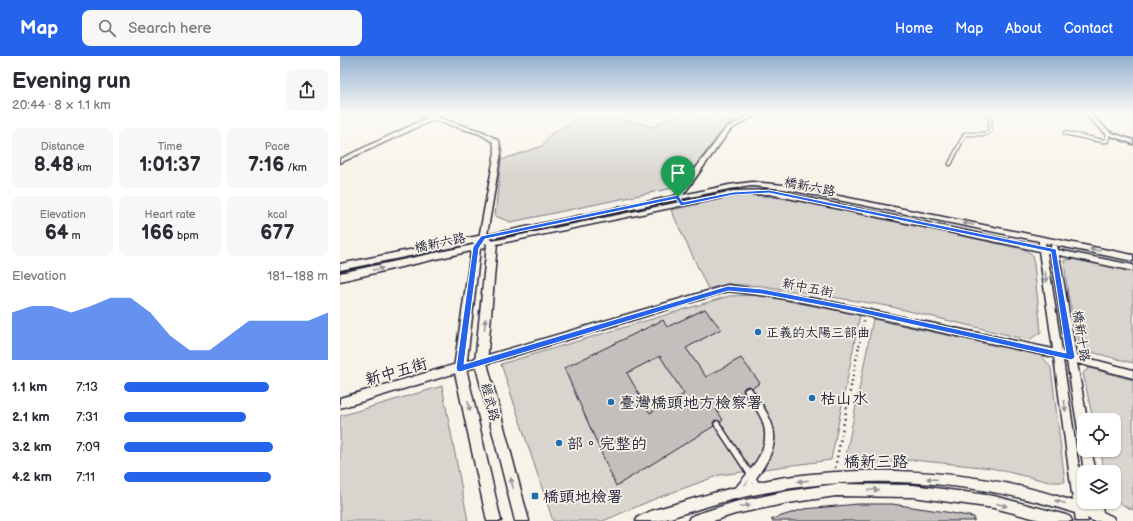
<!DOCTYPE html>
<html lang="en">
<head>
<meta charset="utf-8">
<style>
  :root { --surface:#fff; --page:#f7f7f7; --text:#2b2b33; --muted:#7c7c81; --accent:#2563eb }
  body { margin:0; font-family:"Balsamiq Sans","LXGW WenKai TC",sans-serif; background:var(--page); color:var(--text); height:100vh; display:flex; flex-direction:column; font-size:15px; white-space:nowrap }
  * { box-sizing:border-box; margin:0 }
  p { font-size:13px; color:var(--muted) }
  .icon { flex:none; width:22px; height:22px; fill:none; stroke:currentColor; stroke-width:2; stroke-linecap:round; stroke-linejoin:round }
  .map { position:relative; flex:1; overflow:hidden }
  .drawer { display:flex; flex-direction:column; background:var(--surface); width:340px }
  .drawer>* { flex:none }
  .tools { position:absolute; left:737px; top:357px; display:grid; gap:8px }
  .tools a { display:grid; place-items:center; width:44px; height:44px; border-radius:8px; background:var(--surface); box-shadow:0 1px 3px #0004; font-size:20px }
  .pin { position:absolute; display:grid; place-items:center; width:34px; height:34px; color:#fff; margin:-41px -17px; border-radius:50% 50% 50% 0; rotate:-45deg; box-shadow:0 0 4px #0007 }
  .pin .icon { rotate:45deg }
  .round { display:grid; place-items:center; flex:none; width:42px; height:42px; border-radius:8px; background:var(--page) }
  .overview { display:flex; align-items:center; justify-content:space-between; height:68px; padding:0 12px }
  h1 { font-size:22px; font-weight:600; line-height:30px }
  .metrics { display:grid; grid-template-columns:repeat(3,1fr); gap:6px; height:68px; padding:4px 12px }
  .metrics div { display:grid; align-content:center; border-radius:8px; background:var(--page); text-align:center }
  .metrics b { font-size:20px; font-weight:600 }
  .metrics small { font-size:11px; font-weight:400 }
  .metrics p { font-size:11px }
  .chart { height:112px; padding:8px 12px }
  .chart p { display:flex; justify-content:space-between }
  .chart svg { width:100%; height:72px; margin-top:4px; fill:var(--accent); opacity:.7 }
  ul { padding:0 12px; list-style:none; font-size:13px }
  li { display:grid; grid-template-columns:64px 48px 1fr; align-items:center; height:30px }
  li i { height:10px; border-radius:5px; background:var(--accent) }
  header { display:flex; align-items:center; gap:24px; box-sizing:border-box; height:56px; padding:0 20px; background:var(--accent); color:#fff }
  header strong { font-size:19px }
  nav { display:flex; gap:22px; margin-inline-start:auto; font-size:14px }
  .search { width:280px; height:36px; background:var(--page); display:flex; align-items:center; gap:10px; box-sizing:border-box; padding:0 14px; border-radius:8px; color:var(--muted); font-size:15px }
  main { display:flex; flex:1; min-height:0 }
  .map>svg:first-child { display:block }
  .green { fill:#d8d5cf; stroke:#7d7c85 }
  .building { fill:#c2bfbd; stroke:#22223b; fill-rule:evenodd }
  .lines { fill:none; stroke-linecap:round; stroke-linejoin:round }
  .service-far1-casing { stroke:#22223b; stroke-width:5 }
  .service-casing { stroke:#22223b; stroke-width:8 }
  .minor-casing { stroke:#22223b; stroke-width:3 }
  .tertiary-casing { stroke:#22223b; stroke-width:3 }
  .path-far1 { stroke:#22223b; stroke-width:2; stroke-dasharray:1 3; stroke-linecap:butt }
  .path { stroke:#22223b; stroke-width:2.5; stroke-dasharray:1.5 4; stroke-linecap:butt }
  .service-far1 { stroke:#f7f3e8; stroke-width:3 }
  .service { stroke:#f7f3e8; stroke-width:5 }
  .minor { fill:#f7f3e8; fill-rule:evenodd }
  .tertiary { fill:#f7f3e8; fill-rule:evenodd }
  .oneway { fill:#97959a }
  .route { fill:#2563eb; stroke:#fff; fill-rule:evenodd }
  .poi-dot { fill:#1f6fb2; stroke:#f7f3e8; stroke-width:1.5 }
  .labels { text-anchor:middle; stroke-width:3.5; stroke-linejoin:round; paint-order:stroke }
  .street-label { font-size:13px; fill:#22223b; stroke:#f7f3e8 }
  .poi-label { font-size:13px; fill:#22223b; stroke:#f7f3e8; text-anchor:start }
  .near-street-label { font-size:16px; fill:#22223b; stroke:#f7f3e8 }
  .near-poi-label { font-size:16px; fill:#22223b; stroke:#f7f3e8; text-anchor:start }
</style>
</head>
<body>
<header>
<strong>Map</strong>
<div class="search"><svg class="icon" aria-label="search" viewBox="0 0 24 24"><circle cx="10" cy="10" r="6"/><path d="M15 15l6 6"/></svg>Search here</div>
<nav><a>Home</a><a>Map</a><a>About</a><a>Contact</a></nav>
</header>
<main>
<section class="drawer">
<div class="overview"><div><h1>Evening run</h1><p>20:44 · 8 × 1.1 km</p></div><a class="round"><svg class="icon" aria-label="share" viewBox="0 0 24 24"><path d="M12 15V3M7 8l5-5 5 5M5 13v7h14v-7"/></svg></a></div>
<div class="metrics">
<div><p>Distance</p><b>8.48<small> km</small></b></div>
<div><p>Time</p><b>1:01:37</b></div>
<div><p>Pace</p><b>7:16<small> /km</small></b></div>
</div>
<div class="metrics">
<div><p>Elevation</p><b>64<small> m</small></b></div>
<div><p>Heart rate</p><b>166<small> bpm</small></b></div>
<div><p>kcal</p><b>677</b></div>
</div>
<div class="chart"><p><span>Elevation</span>181–188 m</p>
<svg viewBox="0 0 160 44" preserveAspectRatio="none"><path d="M0 44V15L10 11L20 11L30 15L40 11L50 6L60 6L70 15L80 29L90 38L100 38L110 29L120 20L130 20L140 20L150 20L160 15V44z"/></svg>
</div>
<ul>
<li><b>1.1 km</b>7:13<i style="width:71%"></i></li>
<li><b>2.1 km</b>7:31<i style="width:60%"></i></li>
<li><b>3.2 km</b>7:09<i style="width:73%"></i></li>
<li><b>4.2 km</b>7:11<i style="width:72%"></i></li>
</ul>
</section>
<div class="map">
<svg width="793" height="465" viewBox="0 0 793 465">
  <rect width="100%" height="100%" fill="#f7f3e8"/>
  <filter id="ink" filterUnits="userSpaceOnUse"><feTurbulence type="fractalNoise" baseFrequency=".025" numOctaves="2"/><feDisplacementMap in="SourceGraphic" scale="8" xChannelSelector="R" yChannelSelector="G"/><feConvolveMatrix kernelMatrix="1 2 1 2 8 2 1 2 1" color-interpolation-filters="sRGB"/></filter>
  <g filter="url(#ink)">
    <path class="green" d="M247 57H258L314 71 337 57H367L393 65 387 69 338 131 171 166 155 160 161 104 202 90 211 78Z
      M401 139C436 139 469 147 503 153 563 165 622 178 682 192L693 199 701 276 689 284 548 250 423 230 387 228 368 233 331 154Z
      M734 203 793 215V307L751 296 739 286 728 239 724 204Z
      M418 239 520 259 491 404 380 419 317 442 263 465H213L161 308 389 240Z
      M533 263 702 300 711 312 725 426H710L651 412 573 404 504 410Z
      M749 312 793 324V454C769 443 774 440 774 416H765L760 394H774V364H753L743 317Z
      M102 330 128 465H0V360Z"/>
    <path class="building" d="M365 253 381 273 346 292 366 321 401 302 420 327 412 332 409 330 405 331 403 333 404 337 376 353 383 364 380 366 375 364 373 367 374 370 276 430 224 312 323 264 327 271ZM320 300 344 338 310 357 287 317Z
      M518 448H552L606 456 634 461V465H432V463L464 453Z"/>
    <g class="lines">
      <g class="service-far1-casing">
        <path id="service-far1" d="M94 61 104 57
          M725 77 762 85H767L768 77
          M610 108 625 78H646L650 75V57"/>
      </g>
      <g class="service-casing">
        <path id="service" d="M377 368 418 430
          M407 431C438 387 441 379 409 334
          M397 434C412 416 434 394 426 368 423 355 413 346 407 335"/>
      </g>
      <g class="minor-casing">
        <path id="minor" d="M73 57C81 56 88 60 96 60V61L144 76 159 85 161 96 147 179 335 140 386 72 414 57H419L390 74 343 139 389 129 412 126 444 129 793 199V205L705 187 706 191 711 192V189H717L718 194 793 209V215L719 199 736 299 793 314V322L737 307 747 364H744V385L740 384 739 380 727 305 723 304 744 446 746 449 750 451 749 446H761L763 456 773 461 775 465H753L747 462 748 465H736L735 457C639 425 528 417 429 436 403 440 378 447 352 455 341 458 329 463 317 465 311 465 303 465 296 465L298 461 311 455C355 442 400 428 446 421 540 408 643 415 733 445L714 301 482 250 435 241 388 235 0 352V342L388 229 482 244 713 293 699 195 429 138 393 139 152 189H149L148 187 149 185H152L393 135 429 134 699 190V185L444 133 412 130 389 133 143 184 139 182 155 96 153 86 140 78 93 64 0 107V103L87 62ZM707 197H711L726 297 722 296Z
          M743 57H749L770 76 793 84V88L766 78Z
          M742 390H744V394H751L756 416H744L741 394Z
          M496 428 573 429 654 440 726 459 730 461 732 465H704L654 452 573 441 496 440 448 447 395 458 373 465H348L350 461 354 459 395 446 448 435Z"/>
      </g>
      <g class="tertiary-casing">
        <path id="tertiary" d="M143 179 157 187 147 307 189 465H175L135 307 147 188 144 187 146 190 140 193 126 312 161 465H147L114 312 131 195 0 225V217L133 189 134 187 0 214V208Z"/>
      </g>
      <path class="path-far1" d="M519 290 524 263"/>
      <path class="path" d="M495 412 519 289"/>
      <use href="#service-far1" class="service-far1"/>
      <use href="#service" class="service"/>
      <use href="#minor" class="minor"/>
      <use href="#tertiary" class="tertiary"/>
    </g>
    <defs><path id="oneway-solid" d="M-6-.8H1V-3.2L6.5 0L1 3.2V.8H-6Z"/></defs>
    <g class="oneway">
      <use href="#oneway-solid" transform="translate(628 168) rotate(-169)"/>
      <use href="#oneway-solid" transform="translate(755 194) rotate(-168)"/>
      <use href="#oneway-solid" transform="translate(38 213) rotate(-12)"/>
      <use href="#oneway-solid" transform="translate(706 221) rotate(82)"/>
      <use href="#oneway-solid" transform="translate(145 268) rotate(-84)"/>
      <use href="#oneway-solid" transform="translate(129 350) rotate(78)"/>
      <use href="#oneway-solid" transform="translate(725 350) rotate(82)"/>
      <use href="#oneway-solid" transform="translate(592 423) rotate(-174)"/>
      <use href="#oneway-solid" transform="translate(463 425) rotate(173)"/>
      <use href="#oneway-solid" transform="translate(172 427) rotate(-104)"/>
      <use href="#oneway-solid" transform="translate(533 434)"/>
      <use href="#oneway-solid" transform="translate(720 446) rotate(-165)"/>
      <use href="#oneway-solid" transform="translate(662 449) rotate(15)"/>
      <use href="#oneway-solid" transform="translate(405 450) rotate(-12)"/>
    </g>
  </g>
  <linearGradient id="sky" x2="0" y2="1"><stop stop-color="#91b0d0"/><stop offset="0.47" stop-color="#fbfaf5"/><stop offset="1" stop-color="#fbfaf5" stop-opacity="0"/></linearGradient>
  <rect width="793" height="122" fill="url(#sky)"/>
  <path class="route" d="M429 134 716 193 735 301 733 303 731 304 516 256 422 238 388 235 120 316 117 315 116 312 133 191 141 180 338 139 343 146 393 136ZM429 137 711 196 726 297 516 251 422 233 388 230 124 308 139 192 145 183 336 143 341 150 393 139Z"/>
  <g class="poi-dot">
    <circle cx="418" cy="276" r="4"/>
    <circle cx="472" cy="342" r="4"/>
    <circle cx="271" cy="346" r="4"/>
    <circle cx="219" cy="387" r="4"/>
    <rect x="191" y="436" width="8" height="8" rx="2"/>
  </g>
  <g class="labels">
    <g class="street-label">
      <text transform="translate(470 130) rotate(11)" y="5">橋新六路</text>
      <text transform="translate(100 186) rotate(-12)" y="5">橋新六路</text>
      <text transform="translate(468 231) rotate(11)" y="5">新中五街</text>
      <text transform="translate(742 280) rotate(81)" y="5">橋新十路</text>
      <text transform="translate(151 346) rotate(76)" y="5">經武路</text>
    </g>
    <g class="poi-label">
      <text x="426" y="281">正義的太陽三部曲</text>
    </g>
    <g class="near-street-label">
      <text transform="translate(56 315) rotate(-16)" y="6">新中五街</text>
      <text x="536" y="411">橋新三路</text>
    </g>
    <g class="near-poi-label">
      <text x="480" y="348">枯山水</text>
      <text x="279" y="352">臺灣橋頭地方檢察署</text>
      <text x="227" y="393">部。完整的</text>
      <text x="203" y="446">橋頭地檢署</text>
    </g>
  </g>
</svg>
<div class="tools">
<a><svg class="icon" aria-label="locate" viewBox="0 0 24 24"><circle cx="12" cy="12" r="6"/><path d="M12 2v4M12 18v4M2 12h4M18 12h4"/></svg></a>
<a><svg class="icon" aria-label="layers" viewBox="0 0 24 24"><path d="M12 4l9 5-9 5-9-5zM3 14l9 5 9-5"/></svg></a>
</div>
<div class="pin" style="left:338px;top:141px;background:#1e9e55"><svg class="icon" aria-label="arrive" viewBox="0 0 24 24"><path d="M6 21V4h12l-3 4 3 4H6"/></svg></div>
</div>
</main>
</body>
</html>
